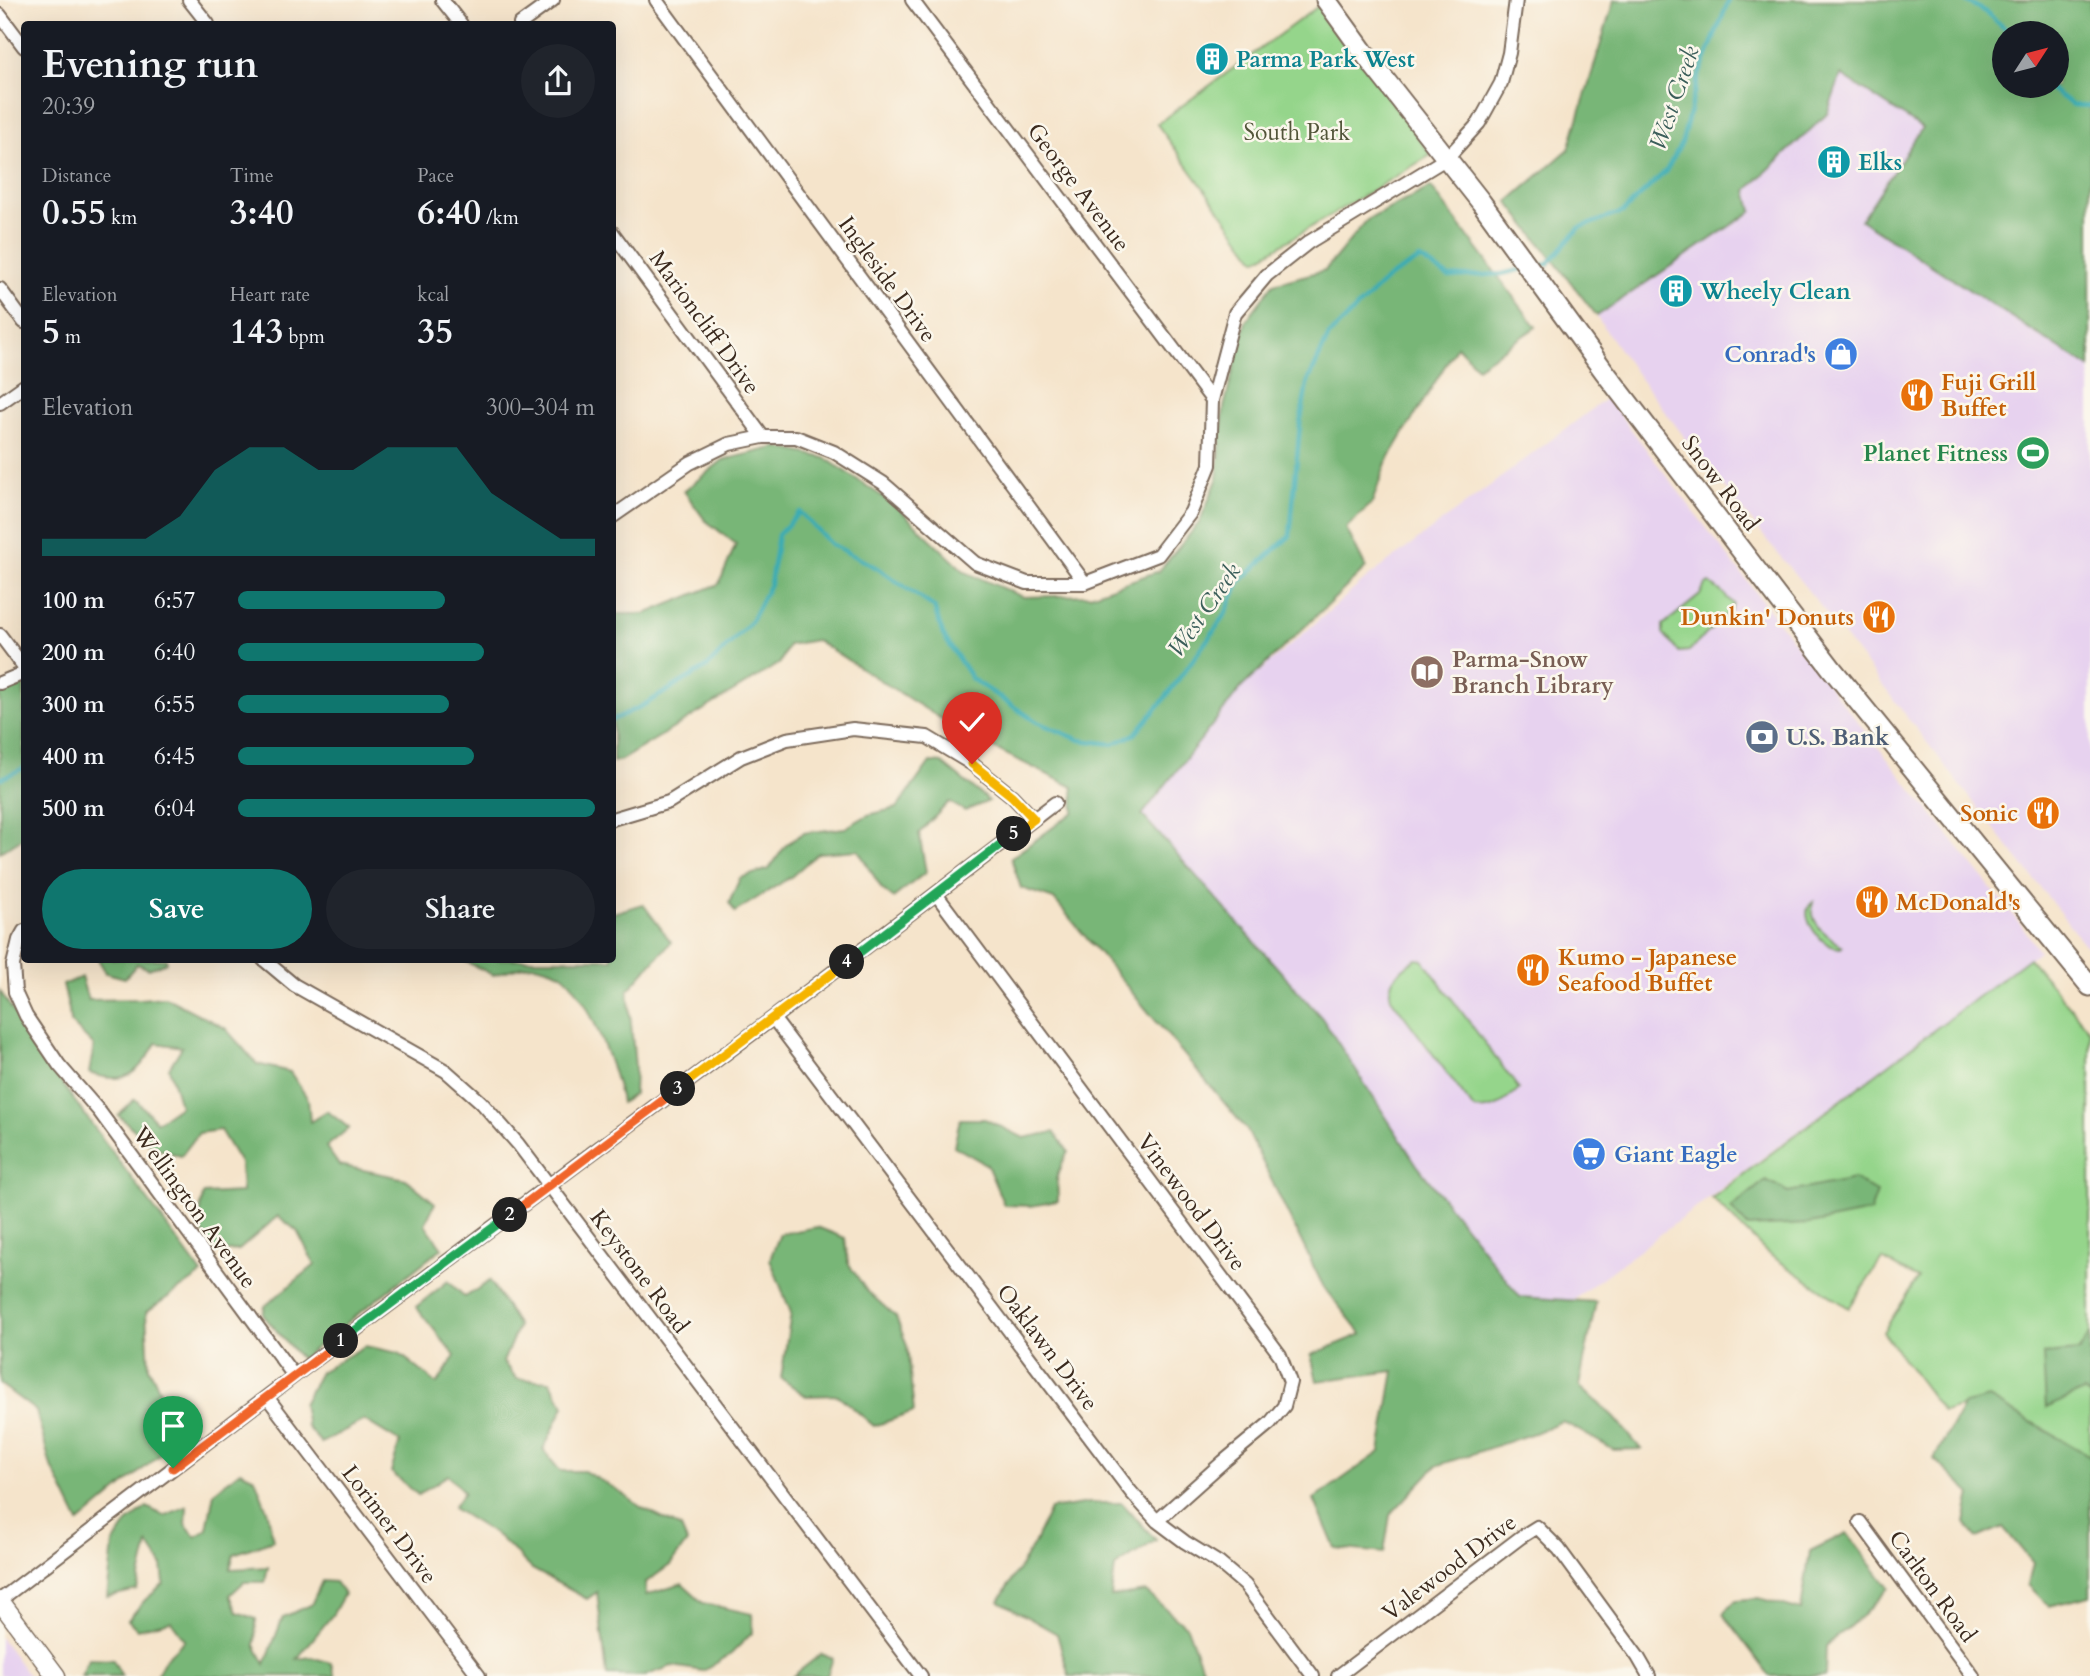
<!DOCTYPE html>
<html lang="en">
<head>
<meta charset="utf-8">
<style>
  :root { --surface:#171b24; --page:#20242c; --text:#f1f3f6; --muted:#9ea1a6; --accent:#0f766e }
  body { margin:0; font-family:Cardo,serif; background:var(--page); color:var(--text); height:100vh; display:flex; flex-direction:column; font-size:26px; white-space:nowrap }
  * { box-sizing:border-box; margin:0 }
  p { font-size:23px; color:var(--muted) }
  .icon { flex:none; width:38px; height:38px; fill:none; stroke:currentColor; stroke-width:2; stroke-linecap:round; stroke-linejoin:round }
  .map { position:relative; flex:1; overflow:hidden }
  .drawer { position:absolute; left:21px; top:21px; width:595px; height:942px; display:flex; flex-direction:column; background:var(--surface); border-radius:7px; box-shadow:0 7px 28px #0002 }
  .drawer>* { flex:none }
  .needle { width:46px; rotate:54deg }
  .tools { position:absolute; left:1992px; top:21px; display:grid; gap:14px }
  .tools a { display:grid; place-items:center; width:77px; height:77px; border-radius:50%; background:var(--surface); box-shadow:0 7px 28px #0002; font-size:35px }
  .pin { position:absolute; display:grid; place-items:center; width:60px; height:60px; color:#fff; margin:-72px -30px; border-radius:50% 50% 50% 0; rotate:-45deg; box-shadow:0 0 7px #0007 }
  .pin .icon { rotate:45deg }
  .km { position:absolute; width:35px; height:35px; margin:-18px; border-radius:50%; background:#222; color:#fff; font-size:19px; line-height:35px; text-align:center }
  .round { display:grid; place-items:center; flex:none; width:74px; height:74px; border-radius:37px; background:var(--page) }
  .summary { display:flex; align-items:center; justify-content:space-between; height:119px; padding:0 21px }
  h1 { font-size:38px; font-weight:700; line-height:52px }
  .metrics { display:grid; grid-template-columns:repeat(3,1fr); gap:10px; height:119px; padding:7px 21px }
  .metrics div { display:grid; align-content:center }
  .metrics b { font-size:35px; font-weight:700 }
  .metrics small { font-size:19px; font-weight:400 }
  .metrics p { font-size:19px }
  .chart { height:196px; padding:14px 21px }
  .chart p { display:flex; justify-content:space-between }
  .chart svg { width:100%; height:126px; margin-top:7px; fill:var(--accent); opacity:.7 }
  .primary-button { display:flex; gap:14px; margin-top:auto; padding:14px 21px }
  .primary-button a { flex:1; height:80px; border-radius:42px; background:var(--accent); color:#fff; font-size:28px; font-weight:700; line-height:80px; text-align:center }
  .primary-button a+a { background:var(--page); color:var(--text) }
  ul { padding:0 21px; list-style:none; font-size:23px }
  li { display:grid; grid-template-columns:112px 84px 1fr; align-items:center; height:52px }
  li i { height:18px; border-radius:9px; background:var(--accent) }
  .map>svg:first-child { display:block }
  .built { fill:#e7d2ef }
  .green { fill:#95d58b; stroke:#688054; stroke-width:2 }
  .forest { fill:#78b677; stroke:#5a704a; stroke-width:2; fill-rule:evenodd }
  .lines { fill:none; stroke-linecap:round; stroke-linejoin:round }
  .stream { stroke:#3bacb4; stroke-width:4.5 }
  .street-casing { stroke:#7c6b5b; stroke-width:16 }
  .secondary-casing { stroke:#7c6b5b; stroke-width:21 }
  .primary-casing { stroke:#7c6b5b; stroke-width:23 }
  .street { stroke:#fff; stroke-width:12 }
  .secondary { stroke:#fff; stroke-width:18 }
  .primary { stroke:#fff; stroke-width:19 }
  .split-1-casing { stroke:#fff; stroke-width:14 }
  .split-2-casing { stroke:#fff; stroke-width:14 }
  .split-3-casing { stroke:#fff; stroke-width:14 }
  .split-4-casing { stroke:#fff; stroke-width:14 }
  .split-5-casing { stroke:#fff; stroke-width:14 }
  .split-6-casing { stroke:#fff; stroke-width:14 }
  .split-1 { stroke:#f0652b; stroke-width:9 }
  .split-2 { stroke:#22a559; stroke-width:9 }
  .split-3 { stroke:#f0652b; stroke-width:9 }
  .split-4 { stroke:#f5b400; stroke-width:9 }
  .split-5 { stroke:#22a559; stroke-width:9 }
  .split-6 { stroke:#f5b400; stroke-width:9 }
  .labels { text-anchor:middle; stroke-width:5; stroke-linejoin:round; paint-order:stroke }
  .culture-label { font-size:23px; font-weight:bold; fill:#0d838f; stroke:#fbf7ec; text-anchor:start }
  .park-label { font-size:23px; fill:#525539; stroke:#fbf7ec }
  .street-label { font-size:23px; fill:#3b2a1e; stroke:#fbf7ec }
  .shop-label { font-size:23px; font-weight:bold; fill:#366cbe; stroke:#fbf7ec; text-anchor:end }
  .food-label { font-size:23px; font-weight:bold; fill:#c56008; stroke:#fbf7ec; text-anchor:start }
  .leisure-label { font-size:23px; font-weight:bold; fill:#27864d; stroke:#fbf7ec; text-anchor:end }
  .education-label { font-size:23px; font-weight:bold; fill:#785e54; stroke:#fbf7ec; text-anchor:start }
  .service-label { font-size:23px; font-weight:bold; fill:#4e5e75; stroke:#fbf7ec; text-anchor:start }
  .water-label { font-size:24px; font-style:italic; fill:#3b5e5a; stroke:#fbf7ec }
</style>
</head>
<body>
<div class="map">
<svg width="2090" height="1676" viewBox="0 0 2090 1676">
  <rect width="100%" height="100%" fill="#fbf7ec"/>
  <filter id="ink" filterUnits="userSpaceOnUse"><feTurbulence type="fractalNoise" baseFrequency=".0143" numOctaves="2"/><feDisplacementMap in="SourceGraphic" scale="14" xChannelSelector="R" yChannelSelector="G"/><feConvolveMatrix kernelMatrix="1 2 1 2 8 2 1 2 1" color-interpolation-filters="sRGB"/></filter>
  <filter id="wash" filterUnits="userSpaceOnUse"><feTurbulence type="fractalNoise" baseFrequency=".00686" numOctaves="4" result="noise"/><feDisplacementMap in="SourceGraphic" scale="28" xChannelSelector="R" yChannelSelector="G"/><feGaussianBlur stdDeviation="1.57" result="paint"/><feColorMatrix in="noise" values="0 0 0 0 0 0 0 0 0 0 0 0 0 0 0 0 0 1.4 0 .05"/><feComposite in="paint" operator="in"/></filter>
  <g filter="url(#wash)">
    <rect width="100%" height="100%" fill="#f5e4cb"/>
    <path class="built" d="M1840 75 1922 128 1861 220 2090 368V951L1811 594 1701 459 1627 361 1588 304Z
      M1607 398 1793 641 2027 933 2039 951 1535 1328 1141 815 1241 688 1367 578Z
      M0 1637 29 1676H0Z"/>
    <path class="green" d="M1320 5 1431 155 1256 260 1157 124Z
      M1710 583 1723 593 1733 604 1730 611 1689 651 1679 652 1663 633V625L1700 595 1705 585Z
      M1813 902C1808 923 1826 935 1842 946L1841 948C1837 948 1833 947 1829 945 1816 938 1798 913 1813 902Z
      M2029 958 2090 1031V1456L1989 1398 1943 1412 1883 1332 1918 1278 1882 1259 1849 1308 1767 1253 1712 1198Z
      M1416 959 1423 960 1519 1089C1503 1102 1496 1112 1474 1109L1391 998C1385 979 1403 969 1416 959Z"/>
    <path class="forest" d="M1614 0H2090V368L1861 220 1922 128 1841 75 1827 114 1747 190 1752 211 1597 316 1508 202 1569 149ZM2004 33H2056V86H2004Z
      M1431 187 1536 327 1477 367 1457 346 1386 463 1372 503 1346 528 1366 568 1241 688 1142 815 1322 1018 1417 1165 1520 1297 1596 1302 1579 1386 1614 1417 1641 1449 1614 1450 1562 1421 1534 1433 1436 1466 1390 1515 1384 1553 1335 1548 1314 1499 1380 1452 1394 1371 1317 1381 1311 1355 1362 1334 1324 1288 1247 1130 1054 899 1021 888 1011 858 1074 812 1073 787 965 734 816 640 788 645 780 663 621 760 613 762 612 615 615 614H645L719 584 736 544 705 520 684 491 723 460 777 447 825 458 895 505 965 572 1023 597 1090 595 1159 571 1199 523 1217 480 1224 407 1246 321 1273 284 1325 270 1367 220Z
      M24 684V837L0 852V693Z
      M930 762 942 763 989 801 965 811 949 802 919 833 926 872 893 898 882 889 858 850 818 853 792 876 735 912 729 903 740 878 769 869 786 845 803 833 845 828 868 815 897 808Z
      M643 904 671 942 628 990 635 1067 634 1094 621 1103C617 1074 586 988 560 973 554 970 541 966 535 965 522 964 505 972 493 975L461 959H612L613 913Z
      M98 959H166L167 962 149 969 137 964 125 978 106 973Z
      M81 977 88 1000 140 999 165 997 225 1028 257 1064 290 1072 308 1099 310 1122 327 1111 349 1128 326 1147 339 1165 406 1179 435 1203 425 1224 442 1248 301 1359 263 1315 265 1306 315 1265 297 1231 278 1216 239 1250 216 1252 198 1226 203 1194 242 1192 240 1163 220 1130 199 1133 181 1156 154 1148 118 1115 135 1099 157 1122 180 1106 169 1068 182 1047 156 1043C139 1074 125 1086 89 1073L94 1046 70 1022 69 1010 63 985Z
      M0 991 49 1066 202 1274 146 1312 149 1368 182 1436 79 1523 50 1463 36 1411 0 1384Z
      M960 1119H985L1024 1138 1054 1132 1068 1151 1057 1175 1058 1201 1031 1206 1004 1205 987 1165 954 1146Z
      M1854 1179 1877 1193 1870 1212 1810 1224 1748 1227 1731 1208 1766 1180 1788 1192Z
      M817 1227 845 1238 848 1263 866 1290 896 1317 907 1346 914 1412 874 1426 838 1395 806 1396 781 1378 791 1313 770 1259 780 1234Z
      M448 1281 465 1297 490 1281 518 1326 503 1362 517 1379 550 1381 564 1406 543 1450 560 1471H584L616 1489 642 1508 681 1528 687 1542 670 1565 645 1583 646 1595 682 1584 703 1603 752 1614 753 1632 731 1654 703 1671 672 1666 645 1676 607 1675 597 1592 587 1599 532 1569 499 1537 453 1508 464 1492 448 1475 418 1495 391 1472 400 1442 364 1420 321 1443 307 1427 303 1404 320 1372 365 1346 399 1353 437 1384 455 1356 416 1307Z
      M2090 1333V1396L2084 1391 2046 1408 2043 1354 2079 1351Z
      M1989 1398 2090 1456V1596L2049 1606 2028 1585 2033 1563 2003 1527 1977 1538 1965 1523 1971 1494 1934 1459 1964 1404Z
      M240 1471 255 1478 268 1513 273 1540 234 1554 230 1569 268 1567 265 1582H244L230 1595 237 1612 256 1619 255 1645 265 1664 283 1617 311 1605 322 1581 335 1582 344 1594 333 1614 297 1659 311 1657 331 1663 335 1676H156L166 1658 185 1640 171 1621 137 1629 128 1620 145 1600 164 1584 162 1565 148 1544 137 1590 107 1597 113 1544 127 1523 147 1507 164 1516 187 1506 186 1525 196 1537 207 1529 214 1492Z
      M1089 1503H1122L1156 1540 1115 1567 1111 1597 1146 1592 1187 1627 1205 1676H1069L1057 1634 999 1601 1034 1544 1050 1509Z
      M1847 1533 1889 1588 1862 1616 1826 1646 1825 1676H1770L1723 1614 1736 1600 1759 1598 1801 1610 1810 1551Z
      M821 1654 833 1658 827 1676H793Z
      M89 1659 113 1660 122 1676H81Z"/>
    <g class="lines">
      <path class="stream" d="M1965 0 1987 13 2010 33
        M2046 86 2073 105 2090 106
        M1534 267 1548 264 1579 228 1623 212 1666 171 1682 142 1698 78 1729 0
        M612 720 642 706 707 667 750 623 770 584 778 535 800 512 831 544 877 568 934 607 943 635 972 679 1037 722 1080 740 1113 744 1135 734 1162 702 1224 617 1240 581 1290 536 1300 424 1307 384 1329 335 1388 278 1420 259 1449 277 1502 274 1523 269
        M0 779 24 768"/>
    </g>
  </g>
  <g filter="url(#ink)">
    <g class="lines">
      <g class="street-casing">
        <path id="street" d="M189 0 208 24
          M442 0 461 24
          M656 0 1085 583
          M912 0 1212 400
          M0 15 24 47
          M520 24 553 0
          M612 232 763 437
          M0 289 24 322
          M0 403 24 386
          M612 517 690 463 729 444 763 437H796L834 452 883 483 975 563 1027 583H1085L1158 555 1191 512 1210 465 1212 400 1235 313 1267 275 1309 242 1447 158 1479 123 1501 83 1509 53 1516 0
          M0 635 24 667
          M0 683 24 673
          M612 819 669 802 741 757 787 739 853 729 927 737 972 764 1012 796 1034 819
          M936 894 1280 1355 1290 1382 1284 1406 1270 1423 1223 1462 1157 1521
          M24 931 19 940 13 965 15 992 26 1016 59 1065 99 1111 294 1376
          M263 959 294 985 446 1071 481 1102 518 1144 921 1676
          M773 1018 1131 1492 1157 1521 1185 1542 1219 1563 1245 1585 1313 1676
          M267 1397 479 1676
          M1860 1522 1973 1676
          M0 1600 294 1376 773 1018 1055 803
          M1338 1676 1521 1537 1537 1527 1559 1549 1638 1657 1649 1676"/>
      </g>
      <g class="secondary-casing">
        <path id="secondary" d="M0 1601 56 1676"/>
      </g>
      <g class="primary-casing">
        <path id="primary" d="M1326 0 1370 61 1481 202 1604 371 1832 669 2090 986"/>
      </g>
      <use href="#street" class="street"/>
      <use href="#secondary" class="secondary"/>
      <use href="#primary" class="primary"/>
    </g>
  </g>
  <g class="lines" filter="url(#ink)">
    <g class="split-1-casing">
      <path id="split-1" d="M173 1468 341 1341"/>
    </g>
    <g class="split-2-casing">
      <path id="split-2" d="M341 1341 510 1215"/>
    </g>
    <g class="split-3-casing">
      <path id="split-3" d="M510 1215 678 1089"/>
    </g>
    <g class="split-4-casing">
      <path id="split-4" d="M678 1089 847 962"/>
    </g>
    <g class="split-5-casing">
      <path id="split-5" d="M847 962 1014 834"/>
    </g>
    <g class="split-6-casing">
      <path id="split-6" d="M972 764 1012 796 1034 819 1014 834"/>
    </g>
    <use href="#split-1" class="split-1"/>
    <use href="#split-2" class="split-2"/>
    <use href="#split-3" class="split-3"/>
    <use href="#split-4" class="split-4"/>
    <use href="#split-5" class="split-5"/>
    <use href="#split-6" class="split-6"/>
  </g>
  <defs>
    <g id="building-disc" transform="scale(1.75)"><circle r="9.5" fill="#0f9aa8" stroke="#fbf7ec"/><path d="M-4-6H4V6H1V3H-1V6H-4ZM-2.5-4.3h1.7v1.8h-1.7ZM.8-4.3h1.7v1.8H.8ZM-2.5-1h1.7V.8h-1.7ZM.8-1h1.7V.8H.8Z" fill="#fff"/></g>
    <g id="shop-disc" transform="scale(1.75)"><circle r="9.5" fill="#3f7fe0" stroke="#fbf7ec"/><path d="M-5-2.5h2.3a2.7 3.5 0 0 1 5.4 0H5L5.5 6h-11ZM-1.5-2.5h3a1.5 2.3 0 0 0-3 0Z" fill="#fff"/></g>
    <g id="restaurant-disc" transform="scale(1.75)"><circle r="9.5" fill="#e8710a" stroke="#fbf7ec"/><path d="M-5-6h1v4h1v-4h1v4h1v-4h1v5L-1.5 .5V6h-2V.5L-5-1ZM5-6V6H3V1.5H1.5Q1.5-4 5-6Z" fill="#fff"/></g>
    <g id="stadium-disc" transform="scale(1.75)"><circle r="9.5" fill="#2e9e5b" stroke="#fbf7ec"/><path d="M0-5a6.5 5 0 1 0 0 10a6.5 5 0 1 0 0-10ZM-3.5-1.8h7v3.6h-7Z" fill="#fff"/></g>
    <g id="library-disc" transform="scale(1.75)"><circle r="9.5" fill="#8d6e63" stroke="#fbf7ec"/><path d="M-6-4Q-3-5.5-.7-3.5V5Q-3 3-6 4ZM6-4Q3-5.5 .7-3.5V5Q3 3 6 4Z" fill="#fff"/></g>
    <g id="bank-disc" transform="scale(1.75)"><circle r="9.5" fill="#5c6f8a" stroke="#fbf7ec"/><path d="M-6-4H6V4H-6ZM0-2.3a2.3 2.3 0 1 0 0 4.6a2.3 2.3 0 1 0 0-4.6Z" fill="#fff"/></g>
    <g id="supermarket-disc" transform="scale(1.75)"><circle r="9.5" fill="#3f7fe0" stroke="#fbf7ec"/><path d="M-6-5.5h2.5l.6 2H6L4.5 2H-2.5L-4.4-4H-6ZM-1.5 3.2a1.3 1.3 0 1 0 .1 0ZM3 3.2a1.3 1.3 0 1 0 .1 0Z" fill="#fff"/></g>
  </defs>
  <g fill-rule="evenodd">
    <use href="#building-disc" x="1212" y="59"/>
    <use href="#building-disc" x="1834" y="162"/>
    <use href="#building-disc" x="1676" y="291"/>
    <use href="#shop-disc" x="1841" y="354"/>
    <use href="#restaurant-disc" x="1917" y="395"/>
    <use href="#stadium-disc" x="2033" y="453"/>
    <use href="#restaurant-disc" x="1879" y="617"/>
    <use href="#library-disc" x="1427" y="672"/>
    <use href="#bank-disc" x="1762" y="737"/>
    <use href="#restaurant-disc" x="2043" y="813"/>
    <use href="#restaurant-disc" x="1872" y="902"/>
    <use href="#restaurant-disc" x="1533" y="970"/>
    <use href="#supermarket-disc" x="1589" y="1154"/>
  </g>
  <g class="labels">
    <g class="culture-label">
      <text x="1236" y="67">Parma Park West</text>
      <text x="1858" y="170">Elks</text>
      <text x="1700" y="299">Wheely Clean</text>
    </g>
    <g class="park-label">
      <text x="1297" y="140">South Park</text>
    </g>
    <g class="street-label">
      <text transform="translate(1079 187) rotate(53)" y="8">George Avenue</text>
      <text transform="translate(888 279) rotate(54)" y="8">Ingleside Drive</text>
      <text transform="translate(705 322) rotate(54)" y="8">Marioncliff Drive</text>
      <text transform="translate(1721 483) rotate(53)" y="8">Snow Road</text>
      <text transform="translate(1192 1202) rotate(53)" y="8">Vinewood Drive</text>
      <text transform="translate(195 1207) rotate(54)" y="8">Wellington Avenue</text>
      <text transform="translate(640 1271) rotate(53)" y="8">Keystone Road</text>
      <text transform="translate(1048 1347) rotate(53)" y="8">Oaklawn Drive</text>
      <text transform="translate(390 1524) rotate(53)" y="8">Lorimer Drive</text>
      <text transform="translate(1449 1567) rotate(-37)" y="8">Valewood Drive</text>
      <text transform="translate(1933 1586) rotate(54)" y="8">Carlton Road</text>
    </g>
    <g class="shop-label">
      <text x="1816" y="362">Conrad's</text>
      <text x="1614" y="1162" text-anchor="start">Giant Eagle</text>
    </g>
    <g class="food-label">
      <text x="1941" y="390">Fuji Grill<tspan x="1941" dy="26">Buffet</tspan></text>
      <text x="1854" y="625" text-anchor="end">Dunkin' Donuts</text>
      <text x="2018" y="821" text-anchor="end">Sonic</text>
      <text x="1896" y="910">McDonald's</text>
      <text x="1558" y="965">Kumo - Japanese<tspan x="1558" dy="26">Seafood Buffet</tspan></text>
    </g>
    <g class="leisure-label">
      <text x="2008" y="461">Planet Fitness</text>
    </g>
    <g class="education-label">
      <text x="1452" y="667">Parma-Snow<tspan x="1452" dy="26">Branch Library</tspan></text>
    </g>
    <g class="service-label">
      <text x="1786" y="745">U.S. Bank</text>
    </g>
    <g class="water-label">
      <text transform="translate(1674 98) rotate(-71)" y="8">West Creek</text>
      <text transform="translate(1204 610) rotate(-55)" y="8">West Creek</text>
    </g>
  </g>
</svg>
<div class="tools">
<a><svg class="needle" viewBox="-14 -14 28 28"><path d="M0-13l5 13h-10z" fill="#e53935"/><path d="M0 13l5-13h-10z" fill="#9ea1a6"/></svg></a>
</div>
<div class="pin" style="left:173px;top:1468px;background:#1e9e55"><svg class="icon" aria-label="arrive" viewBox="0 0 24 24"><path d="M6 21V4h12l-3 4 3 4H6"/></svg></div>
<div class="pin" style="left:972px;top:764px;background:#d93025"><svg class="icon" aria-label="check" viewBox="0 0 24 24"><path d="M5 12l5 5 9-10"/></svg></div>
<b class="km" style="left:341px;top:1341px">1</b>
<b class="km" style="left:510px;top:1215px">2</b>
<b class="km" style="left:678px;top:1089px">3</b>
<b class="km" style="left:847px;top:962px">4</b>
<b class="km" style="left:1014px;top:834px">5</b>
<section class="drawer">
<div class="summary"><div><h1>Evening run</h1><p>20:39</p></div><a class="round"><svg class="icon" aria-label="share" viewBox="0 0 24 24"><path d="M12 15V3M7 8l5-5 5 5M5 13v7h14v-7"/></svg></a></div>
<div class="metrics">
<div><p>Distance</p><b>0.55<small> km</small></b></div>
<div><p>Time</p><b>3:40</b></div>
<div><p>Pace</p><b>6:40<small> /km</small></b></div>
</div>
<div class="metrics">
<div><p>Elevation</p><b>5<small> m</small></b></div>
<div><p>Heart rate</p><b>143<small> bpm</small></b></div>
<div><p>kcal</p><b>35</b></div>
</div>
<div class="chart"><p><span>Elevation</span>300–304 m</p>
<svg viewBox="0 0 160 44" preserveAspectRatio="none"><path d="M0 44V38L10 38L20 38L30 38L40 30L50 14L60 6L70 6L80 14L90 14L100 6L110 6L120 6L130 22L140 30L150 38L160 38V44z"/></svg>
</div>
<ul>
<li><b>100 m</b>6:57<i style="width:58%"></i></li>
<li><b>200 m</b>6:40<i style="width:69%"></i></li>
<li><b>300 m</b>6:55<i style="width:59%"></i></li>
<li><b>400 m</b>6:45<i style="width:66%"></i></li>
<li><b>500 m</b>6:04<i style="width:100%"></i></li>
</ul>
<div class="primary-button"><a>Save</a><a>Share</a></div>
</section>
</div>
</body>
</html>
